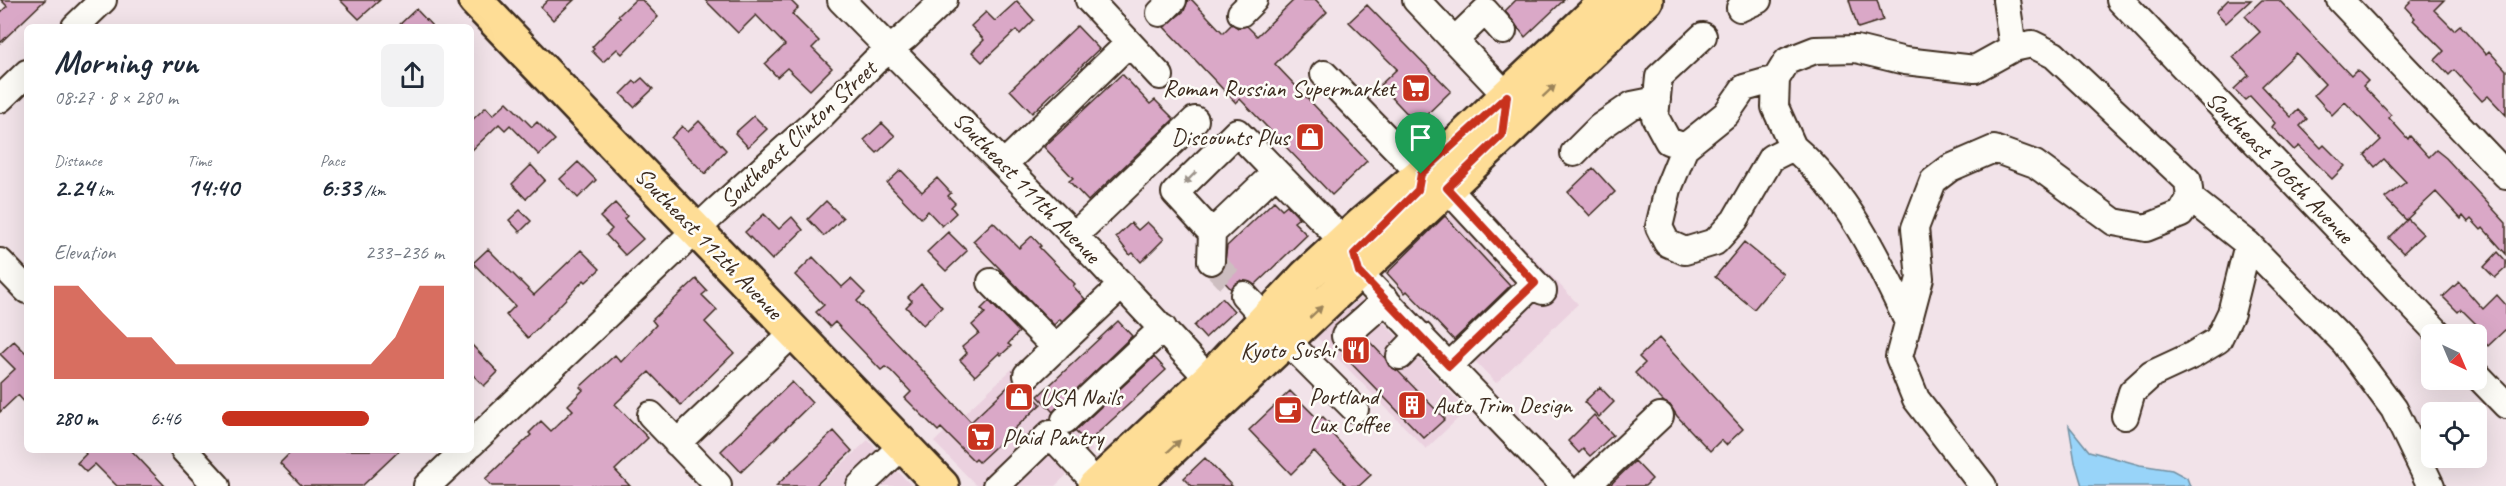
<!DOCTYPE html>
<html lang="en">
<head>
<meta charset="utf-8">
<style>
  :root { --surface:#fff; --page:#f2f2f3; --text:#1f2937; --muted:#747a83; --accent:#c8321e }
  body { margin:0; font-family:Caveat,sans-serif; background:var(--page); color:var(--text); height:100vh; display:flex; flex-direction:column; font-size:22px; white-space:nowrap }
  * { box-sizing:border-box; margin:0 }
  p { font-size:20px; color:var(--muted) }
  .icon { flex:none; width:33px; height:33px; fill:none; stroke:currentColor; stroke-width:2; stroke-linecap:round; stroke-linejoin:round }
  .map { position:relative; flex:1; overflow:hidden }
  .panel { position:absolute; left:24px; top:24px; width:450px; height:429px; display:flex; flex-direction:column; background:var(--surface); border-radius:9px; box-shadow:0 6px 24px #0002 }
  .panel>* { flex:none }
  .needle { width:39px; rotate:136deg }
  .fabs { position:absolute; left:2421px; top:324px; display:grid; gap:12px }
  .fabs a { display:grid; place-items:center; width:66px; height:66px; border-radius:9px; background:var(--surface); box-shadow:0 6px 24px #0002; font-size:30px }
  .pin { position:absolute; display:grid; place-items:center; width:51px; height:51px; color:#fff; margin:-62px -26px; border-radius:50% 50% 50% 0; rotate:-45deg; box-shadow:0 0 6px #0007 }
  .pin .icon { rotate:45deg }
  .round { display:grid; place-items:center; flex:none; width:63px; height:63px; border-radius:9px; background:var(--page) }
  .overview { display:flex; align-items:center; justify-content:space-between; height:102px; padding:0 30px }
  h1 { font-size:33px; font-weight:700; line-height:45px }
  .figures { display:grid; grid-template-columns:repeat(3,1fr); gap:9px; height:102px; padding:6px 30px }
  .figures div { display:grid; align-content:center }
  .figures b { font-size:26px; font-weight:700 }
  .figures small { font-size:16px; font-weight:400 }
  .figures p { font-size:16px }
  .chart { height:168px; padding:12px 30px }
  .chart p { display:flex; justify-content:space-between }
  .chart svg { width:100%; height:108px; margin-top:6px; fill:var(--accent); opacity:.7 }
  ul { padding:0 30px; list-style:none; font-size:20px }
  li { display:grid; grid-template-columns:96px 72px 1fr; align-items:center; height:45px }
  li i { height:15px; border-radius:8px; background:var(--accent) }
  .map>svg:first-child { display:block }
  .built { fill:#ebd1df }
  .water { fill:#98d4f9; stroke:#7390a1; stroke-width:1.5 }
  .building { fill:#daa8c7; stroke:#3b2a1e; stroke-width:1.5 }
  .lines { fill:none; stroke-linecap:round; stroke-linejoin:round }
  .minor-tunnel { stroke:#cdbec0; stroke-width:26; stroke-dasharray:26 13; stroke-linecap:butt }
  .minor-casing { stroke:#3b2a1e; stroke-width:30 }
  .major-casing { stroke:#3b2a1e; stroke-width:38 }
  .minor { stroke:#fdfcf7; stroke-width:26 }
  .major { stroke:#fedd96; stroke-width:33 }
  .oneway { fill:#9c845a }
  .oneway2 { fill:#9c938a }
  .route-casing { stroke:#fff; stroke-width:12 }
  .route { stroke:#c8321e; stroke-width:8 }
  .labels { text-anchor:middle; stroke-width:5; stroke-linejoin:round; paint-order:stroke }
  .poi-label { font-size:24px; fill:#3b2a1e; stroke:#fdfcf7; text-anchor:start }
  .street-label { font-size:24px; fill:#3b2a1e; stroke:#fdfcf7 }
</style>
</head>
<body>
<div class="map">
<svg width="2506" height="486" viewBox="0 0 2506 486">
  <rect width="100%" height="100%" fill="#f2e3e9"/>
  <filter id="ink" filterUnits="userSpaceOnUse"><feTurbulence type="fractalNoise" baseFrequency=".0167" numOctaves="2"/><feDisplacementMap in="SourceGraphic" scale="12" xChannelSelector="R" yChannelSelector="G"/><feConvolveMatrix kernelMatrix="1 2 1 2 8 2 1 2 1" color-interpolation-filters="sRGB"/></filter>
  <g filter="url(#ink)">
    <path class="built" d="M1474 195 1578 304 1496 383 1391 273Z
      M1360 298 1467 410 1426 449 1317 337Z
      M1013 368 1093 450 1055 486H977L934 442Z
      M868 440 912 486H818Z"/>
    <path class="water" d="M2069 426 2089 451 2140 465 2172 470 2187 478 2190 486H2082L2075 462Z"/>
    <path class="building" d="M1 0H45L0 43V13L7 6Z
      M340 0H380L359 19Z
      M548 0H574L553 20 541 7Z
      M635 0H642L658 17 622 54 617 49 603 62 592 51 594 49 592 47 620 18 618 16Z
      M705 0H790L798 8 792 14 819 41 812 48 832 68 810 90 787 68 777 77 765 64 785 45 756 15 738 33Z
      M1188 0H1192L1223 33 1232 24 1238 28 1247 26 1257 36 1294 0H1316L1327 12 1275 64 1367 161 1332 195 1240 99 1236 103 1164 27 1184 11Z
      M1516 0H1564L1525 37 1505 11Z
      M1849 0H1877L1883 20 1858 28Z
      M2228 0H2251L2226 23 2216 12Z
      M2262 0H2279L2351 76 2357 70 2368 81 2363 86 2391 115 2389 118 2408 139 2410 136 2429 157 2436 150 2446 158 2506 223V254L2483 228 2481 230 2471 219 2468 222 2463 216 2461 219 2436 192 2406 220 2385 198 2406 182 2384 159 2375 167 2365 155 2381 140 2345 102 2332 115 2314 95 2325 84 2296 53 2262 86 2291 117 2298 110 2307 119 2300 126 2321 148 2324 145 2345 166 2332 179 2299 146 2294 150 2272 127 2275 123 2250 96 2245 100 2234 89 2249 75 2233 57 2260 32 2245 16Z
      M2412 0H2444L2434 10 2454 30 2460 25 2486 54 2489 51 2506 70V115L2488 96 2482 101 2454 70 2449 75 2435 60 2444 51 2413 20 2415 18 2405 7Z
      M1017 1 1034 20 1020 34 1016 30 982 62 972 52 984 40 971 26 986 12 995 21Z
      M1367 5 1451 91 1417 124 1380 85 1397 69 1349 22Z
      M416 9 433 27H397Z
      M1077 26 1099 49 1032 113 1010 90Z
      M1122 74 1150 104 1155 100 1174 119 1088 201 1069 181 1073 178 1044 147Z
      M642 78 653 89 634 107 621 94 634 81 636 83Z
      M507 102 532 127 537 122 555 140 539 155 510 125 505 130 499 124 471 151V121L486 107 493 115Z
      M754 116 767 129 748 147 735 133Z
      M699 121 726 150 705 174 671 138 682 126 688 132Z
      M882 123 895 136 877 153 864 140Z
      M578 162 596 180 578 198 560 179Z
      M531 165 545 180 526 199 512 184Z
      M1593 168 1615 192 1590 216 1568 192Z
      M901 170 922 192 937 178 951 193 948 196 955 203 951 207 956 213 942 226 928 211 921 218 887 183Z
      M826 201 843 218 824 236 808 219Z
      M1274 201 1282 209 1287 205 1299 218 1294 222 1307 235 1255 285 1241 280 1231 289 1217 274 1224 268 1227 246Z
      M615 203 627 216 624 219 643 239 625 255 606 235 612 229 600 217Z
      M520 210 531 221 520 232 509 220Z
      M764 214 779 229 792 217 803 230 772 260 745 232Z
      M1445 216 1510 286 1454 340 1407 291 1405 293 1387 273Z
      M2408 219 2423 234 2403 253 2389 238Z
      M993 222 1019 248 1032 236 1041 246 1039 247 1075 284 1073 286 1085 299 1062 321 1060 319 1054 325 973 241Z
      M1147 222 1164 239 1141 262 1133 253 1130 255 1116 237 1131 223 1138 230Z
      M948 232 967 251 946 271 927 252Z
      M1744 242 1783 274 1754 309 1715 277Z
      M488 249 534 295 581 250 600 269 586 282 584 280 528 338 506 315 515 306 473 263Z
      M2498 252 2506 261V268L2495 278 2484 267Z
      M813 257 842 287 851 279 865 293 857 301 971 422 1014 381 1017 386 1026 390 1041 404 979 462 976 459 974 461 941 428 938 431 905 398 911 392 891 371 885 367 881 370 835 322 830 327 816 312 824 305 795 275Z
      M696 279 707 291 702 295 717 310 705 322 734 353 681 405 649 372 615 404 648 438 615 470 630 486H492L485 479 531 435 529 433 541 421 551 431 573 410 568 405 583 390 580 387 615 355 621 362 656 325 652 320Z
      M2459 282 2483 309 2497 295 2506 305V329L2488 346 2479 336 2484 332 2461 309 2458 312 2443 297Z
      M921 284 942 307 923 325 906 307 912 301 908 297Z
      M1222 298 1234 311 1205 338 1194 326Z
      M989 301 1019 332 1008 344 1011 346 1001 355 999 353 975 376 960 360 967 353 962 347 979 333 972 325 985 313 981 309Z
      M1118 321 1132 336 1053 412 1038 396Z
      M1366 338 1385 358 1389 366 1398 371 1445 419 1424 438 1343 355Z
      M1659 338 1743 429 1726 445 1721 440 1710 451 1677 416 1670 405 1664 402 1635 373 1645 363 1639 357Z
      M14 341 27 354V405L18 395 0 412V383L15 369 0 354Z
      M471 344 498 372 484 386 471 373Z
      M1154 357 1166 370 1087 443 1075 431Z
      M792 382 812 403 741 472 721 451Z
      M1600 387 1614 402 1599 417 1584 402Z
      M1290 391 1318 419 1323 417 1336 430 1332 434 1371 475 1359 486H1347L1314 451 1291 474 1249 430Z
      M1594 415 1613 435 1590 456 1583 449 1579 453 1568 441Z
      M834 431 852 451 815 486H776Z
      M83 450H131L165 486H117L95 464 86 472 77 463 86 454Z
      M293 450H400L362 486H302L280 463Z
      M1205 458 1232 486H1192L1184 478Z
      M1635 461 1652 479 1645 486H1609Z"/>
    <g class="lines">
      <path class="minor-tunnel" d="M1211 261 1244 295"/>
      <g class="minor-casing">
        <path id="minor" d="M841 0 1099 261 1209 379
          M1089 0 1160 76
          M1416 0 1507 96
          M2006 0 2013 48
          M2120 0 2439 334
          M2340 0 2506 175
          M1740 8 1758 0
          M1160 13 1173 0
          M1241 13 1254 0
          M75 27 103 0
          M1703 36 1659 77 1655 117 1668 141 1685 147 1726 114 1744 88 1776 79
          M1455 40 1485 11 1503 31
          M1324 74 1421 174
          M0 99 27 73
          M1685 147 1668 189 1659 227 1667 243 1685 251 1715 242 1735 220 1771 158 1793 147C1846 192 1878 259 1907 320
          M1793 147 1775 107 1776 79 1787 61 1815 50 1856 49 1905 61 1975 69 2013 48 2032 44 2054 55 2188 181 2190 198 2181 214 2146 228 2114 222 2035 164 1994 149 1950 168 1933 181 1915 228 1920 278 1899 357 1916 399 1983 486
          M1574 153 1600 127 1632 105 1657 100
          M1004 164 1129 43
          M1275 173 1212 233 1175 193 1237 132 1343 241
          M1447 188 1535 283
          M2190 198 2248 244 2345 343 2394 409 2431 486
          M1074 236 1195 120
          M1211 261 1212 233
          M0 262 27 290
          M1358 272 1564 486
          M991 282 1056 348
          M1244 295 1265 318
          M1345 336 1386 300
          M1286 340 1355 409
          M1400 356 1420 335
          M1449 366 1535 283 1543 291
          M2476 374 2506 405
          M1027 375 1122 285
          M651 415 718 485
          M2125 416 2132 392 2152 374 2193 355 2218 340 2231 313 2248 244
          M1065 420 1163 328
          M677 443 794 332
          M471 444 715 212 814 123 874 62 905 37 944 0
          M184 450 217 486
          M427 486 465 450
          M860 486 903 445
          M996 486 1050 434 1097 484
          M1586 486 1660 416"/>
      </g>
      <g class="major-casing">
        <path id="major" d="M475 0 942 486
          M1095 486 1209 379 1306 276 1361 225 1457 143 1608 0
          M1132 486 1646 0"/>
      </g>
      <use href="#minor" class="minor"/>
      <use href="#major" class="major"/>
    </g>
    <defs><path id="oneway-solid" d="M-6-.8H1V-3.2L6.5 0L1 3.2V.8H-6Z" transform="scale(1.5)"/></defs>
    <g class="oneway">
      <use href="#oneway-solid" transform="translate(1549 91) rotate(-43)"/>
      <use href="#oneway-solid" transform="translate(1316 312) rotate(-43)"/>
      <use href="#oneway-solid" transform="translate(1174 446) rotate(-43)"/>
    </g>
    <use class="oneway2" href="#oneway-solid" transform="translate(1190 178) rotate(135)"/>
  </g>
  <g class="lines" filter="url(#ink)">
    <g class="route-casing">
      <path id="route" d="M1507 96 1502 135 1447 188 1535 283 1449 366 1359 272 1354 254 1418 190 1421 174Z"/>
    </g>
    <use href="#route" class="route"/>
  </g>
  <defs>
    <g id="supermarket-square" transform="scale(1.5)"><rect x="-9" y="-9" width="18" height="18" rx="4" fill="#c8321e" stroke="#fdfcf7"/><path d="M-6-5.5h2.5l.6 2H6L4.5 2H-2.5L-4.4-4H-6ZM-1.5 3.2a1.3 1.3 0 1 0 .1 0ZM3 3.2a1.3 1.3 0 1 0 .1 0Z" fill="#fff"/></g>
    <g id="shop-square" transform="scale(1.5)"><rect x="-9" y="-9" width="18" height="18" rx="4" fill="#c8321e" stroke="#fdfcf7"/><path d="M-5-2.5h2.3a2.7 3.5 0 0 1 5.4 0H5L5.5 6h-11ZM-1.5-2.5h3a1.5 2.3 0 0 0-3 0Z" fill="#fff"/></g>
    <g id="restaurant-square" transform="scale(1.5)"><rect x="-9" y="-9" width="18" height="18" rx="4" fill="#c8321e" stroke="#fdfcf7"/><path d="M-5-6h1v4h1v-4h1v4h1v-4h1v5L-1.5 .5V6h-2V.5L-5-1ZM5-6V6H3V1.5H1.5Q1.5-4 5-6Z" fill="#fff"/></g>
    <g id="building-square" transform="scale(1.5)"><rect x="-9" y="-9" width="18" height="18" rx="4" fill="#c8321e" stroke="#fdfcf7"/><path d="M-4-6H4V6H1V3H-1V6H-4ZM-2.5-4.3h1.7v1.8h-1.7ZM.8-4.3h1.7v1.8H.8ZM-2.5-1h1.7V.8h-1.7ZM.8-1h1.7V.8H.8Z" fill="#fff"/></g>
    <g id="cafe-square" transform="scale(1.5)"><rect x="-9" y="-9" width="18" height="18" rx="4" fill="#c8321e" stroke="#fdfcf7"/><path d="M-5.5-4.5H6V0H3Q3 3.5 0 3.5H-2.5Q-5.5 3.5-5.5 0ZM3-3.2v2h1.7v-2ZM-6 4.5H4V6H-6Z" fill="#fff"/></g>
  </defs>
  <g fill-rule="evenodd">
    <use href="#supermarket-square" x="1416" y="88"/>
    <use href="#shop-square" x="1310" y="137"/>
    <use href="#restaurant-square" x="1356" y="350"/>
    <use href="#shop-square" x="1019" y="397"/>
    <use href="#building-square" x="1412" y="405"/>
    <use href="#cafe-square" x="1288" y="410"/>
    <use href="#supermarket-square" x="981" y="437"/>
  </g>
  <g class="labels">
    <g class="poi-label">
      <text x="1395" y="96" text-anchor="end">Roman Russian Supermarket</text>
      <text x="1289" y="145" text-anchor="end">Discounts Plus</text>
      <text x="1335" y="358" text-anchor="end">Kyoto Sushi</text>
      <text x="1309" y="404">Portland<tspan x="1309" dy="28">Lux Coffee</tspan></text>
      <text x="1040" y="405">USA Nails</text>
      <text x="1433" y="413">Auto Trim Design</text>
      <text x="1002" y="445">Plaid Pantry</text>
    </g>
    <g class="street-label">
      <text transform="translate(798 134) rotate(-43)" y="8">Southeast Clinton Street</text>
      <text transform="translate(2280 167) rotate(46)" y="8">Southeast 106th Avenue</text>
      <text transform="translate(1027 187) rotate(46)" y="8">Southeast 111th Avenue</text>
      <text transform="translate(709 243) rotate(46)" y="8">Southeast 112th Avenue</text>
    </g>
  </g>
</svg>
<div class="fabs">
<a><svg class="needle" viewBox="-14 -14 28 28"><path d="M0-13l5 13h-10z" fill="#e53935"/><path d="M0 13l5-13h-10z" fill="#747a83"/></svg></a>
<a><svg class="icon" aria-label="locate" viewBox="0 0 24 24"><circle cx="12" cy="12" r="6"/><path d="M12 2v4M12 18v4M2 12h4M18 12h4"/></svg></a>
</div>
<div class="pin" style="left:1421px;top:174px;background:#1e9e55"><svg class="icon" aria-label="arrive" viewBox="0 0 24 24"><path d="M6 21V4h12l-3 4 3 4H6"/></svg></div>
<section class="panel">
<div class="overview"><div><h1>Morning run</h1><p>08:27 · 8 × 280 m</p></div><a class="round"><svg class="icon" aria-label="share" viewBox="0 0 24 24"><path d="M12 15V3M7 8l5-5 5 5M5 13v7h14v-7"/></svg></a></div>
<div class="figures">
<div><p>Distance</p><b>2.24<small> km</small></b></div>
<div><p>Time</p><b>14:40</b></div>
<div><p>Pace</p><b>6:33<small> /km</small></b></div>
</div>
<div class="chart"><p><span>Elevation</span>233–236 m</p>
<svg viewBox="0 0 160 44" preserveAspectRatio="none"><path d="M0 44V6L10 6L20 17L30 27L40 27L50 38L60 38L70 38L80 38L90 38L100 38L110 38L120 38L130 38L140 27L150 6L160 6V44z"/></svg>
</div>
<ul>
<li><b>280 m</b>6:46<i style="width:66%"></i></li>
</ul>
</section>
</div>
</body>
</html>
